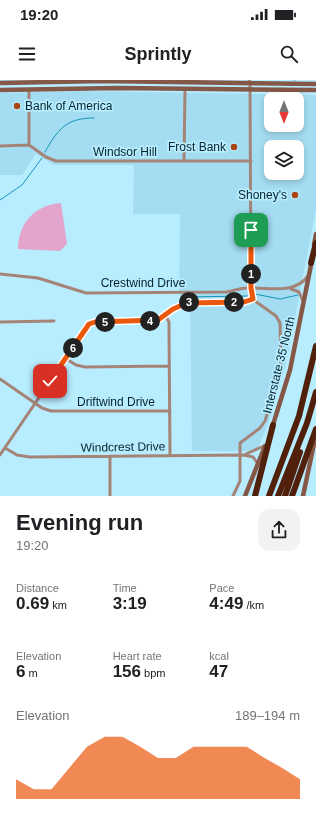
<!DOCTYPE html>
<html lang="en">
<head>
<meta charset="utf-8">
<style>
  :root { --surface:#fff; --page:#f2f2f2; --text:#202124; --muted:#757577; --accent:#ea580c }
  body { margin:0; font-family:Helvetica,sans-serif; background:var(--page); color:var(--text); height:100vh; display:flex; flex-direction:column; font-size:15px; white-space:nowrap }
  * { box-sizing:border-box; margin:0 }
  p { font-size:13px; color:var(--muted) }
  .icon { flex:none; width:22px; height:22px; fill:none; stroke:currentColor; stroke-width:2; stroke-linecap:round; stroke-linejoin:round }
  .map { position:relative; height:416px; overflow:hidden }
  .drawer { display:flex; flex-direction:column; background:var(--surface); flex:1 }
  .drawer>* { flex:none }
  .needle { width:26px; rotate:180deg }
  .fabs { position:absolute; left:264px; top:12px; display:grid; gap:8px }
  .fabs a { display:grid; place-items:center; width:40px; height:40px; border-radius:8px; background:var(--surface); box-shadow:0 2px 6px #0003; font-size:20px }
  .pin { position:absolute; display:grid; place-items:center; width:34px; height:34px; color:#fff; margin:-17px; border-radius:8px; box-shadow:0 2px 6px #0006 }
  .km { position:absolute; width:20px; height:20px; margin:-10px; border-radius:50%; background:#222; color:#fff; font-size:11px; line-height:20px; text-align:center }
  .round { display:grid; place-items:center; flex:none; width:42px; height:42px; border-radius:12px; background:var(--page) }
  .summary { display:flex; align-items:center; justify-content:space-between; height:68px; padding:0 16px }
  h1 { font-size:22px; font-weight:700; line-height:30px }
  .stats { display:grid; grid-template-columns:repeat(3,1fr); gap:6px; height:68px; padding:4px 16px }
  .stats div { display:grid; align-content:center }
  .stats b { font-size:17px; font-weight:700 }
  .stats small { font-size:11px; font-weight:400 }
  .stats p { font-size:11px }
  .chart { height:112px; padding:8px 16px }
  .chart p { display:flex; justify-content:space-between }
  .chart svg { width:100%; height:72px; margin-top:4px; fill:var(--accent); opacity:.7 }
  .status { display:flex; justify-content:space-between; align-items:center; height:28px; padding:0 20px; background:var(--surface); direction:ltr }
  .status svg { height:11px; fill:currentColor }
  header { display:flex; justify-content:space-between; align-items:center; height:52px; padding:0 16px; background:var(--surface); font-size:18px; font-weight:700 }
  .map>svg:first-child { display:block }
  .built { fill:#a4dcf1; fill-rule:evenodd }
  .grass { fill:#e3a5cb }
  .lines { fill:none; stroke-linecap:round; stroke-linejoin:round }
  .stream { stroke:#1297b9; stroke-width:1 }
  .street { stroke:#a58478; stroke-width:3 }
  .secondary { stroke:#855746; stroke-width:4.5 }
  .highway { stroke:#50200b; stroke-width:6 }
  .route-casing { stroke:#fff; stroke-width:8 }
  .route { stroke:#ea580c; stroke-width:5 }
  .poi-dot { fill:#aa4516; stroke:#b8ecff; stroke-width:1.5 }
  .labels { text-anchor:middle; stroke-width:3.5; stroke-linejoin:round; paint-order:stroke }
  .poi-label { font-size:12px; fill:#05242d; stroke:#b8ecff; text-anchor:end }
  .street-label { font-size:12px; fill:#05242d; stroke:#b8ecff }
</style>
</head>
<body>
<div class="status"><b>19:20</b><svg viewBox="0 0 49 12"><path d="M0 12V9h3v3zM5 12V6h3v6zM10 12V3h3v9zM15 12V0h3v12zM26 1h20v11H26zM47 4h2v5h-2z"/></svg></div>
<header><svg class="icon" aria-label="menu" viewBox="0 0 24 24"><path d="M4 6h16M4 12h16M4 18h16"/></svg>Sprintly<svg class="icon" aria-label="search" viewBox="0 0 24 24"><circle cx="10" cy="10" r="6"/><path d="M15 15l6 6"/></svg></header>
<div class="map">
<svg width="316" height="416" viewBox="0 0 316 416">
  <rect width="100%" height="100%" fill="#b8ecff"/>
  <path class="built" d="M83 11 316 15V129L286 284 268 344 257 371H192L190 216 179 215 180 134H133L134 85H54L36 74 22 95H0V13ZM271 19H297V45H271ZM271 67H297V93H271Z"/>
  <path class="grass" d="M61 123 67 164 60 171 18 169C18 143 35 125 61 123Z"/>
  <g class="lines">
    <path class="stream" d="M294 0H295
      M45 72C58 49 66 38 94 38
      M0 120 22 105 42 78
      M255 214 280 219 298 215
      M182 217 248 216"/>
    <path class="street" d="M29 65 46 77 56 81H251
      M29 65V10
      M0 66 29 65
      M184 81 185 9
      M0 194 38 198 86 213 226 212C233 211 240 208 247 208 269 207 294 215 308 196
      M291 209 299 212 303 221
      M165 235 169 242V250L170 375
      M0 242 54 241
      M65 278 76 285 85 287 169 286
      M0 299 42 328 51 331H170
      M5 368 17 375 30 377 244 375 253 377 258 384
      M246 374 264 366
      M0 375 89 244 95 242 154 241 158 240 173 229 187 223 244 222 253 219
      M110 376V416
      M233 416 240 401V363L260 348 265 341 281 289 280 243 276 236 255 221 251 213 250 3 249 0"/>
    <path class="secondary" d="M0 3 103 1 316 4
      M0 10 117 8 316 10
      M314 165 316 154
      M272 348 290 290 312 180
      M245 416 265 366
      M303 416 315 359"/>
    <path class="highway" d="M311 183 316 163
      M255 416 273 345
      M269 416 299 336 316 266
      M278 416 307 343 316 312
      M285 416 300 372
      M292 416 316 349"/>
  </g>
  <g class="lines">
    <g class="route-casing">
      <path id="route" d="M50 301 89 244 95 242 158 240 173 229 187 223 244 222 253 219 251 208V150"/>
    </g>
    <use href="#route" class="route"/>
  </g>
  <g class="poi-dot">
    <circle cx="17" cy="26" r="4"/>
    <circle cx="234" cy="67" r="4"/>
    <circle cx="295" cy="115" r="4"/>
  </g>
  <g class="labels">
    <g class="poi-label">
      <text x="25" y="30" text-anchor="start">Bank of America</text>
      <text x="226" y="71">Frost Bank</text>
      <text x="287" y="119">Shoney's</text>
    </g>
    <g class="street-label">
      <text x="125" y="76">Windsor Hill</text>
      <text x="143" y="207">Crestwind Drive</text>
      <text transform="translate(279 285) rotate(-76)" y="4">Interstate 35 North</text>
      <text x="116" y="326">Driftwind Drive</text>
      <text transform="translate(123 367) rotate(-1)" y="4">Windcrest Drive</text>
    </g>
  </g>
</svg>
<div class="fabs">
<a><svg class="needle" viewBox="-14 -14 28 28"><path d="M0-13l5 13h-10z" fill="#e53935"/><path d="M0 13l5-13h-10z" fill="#757577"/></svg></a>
<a><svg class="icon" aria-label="layers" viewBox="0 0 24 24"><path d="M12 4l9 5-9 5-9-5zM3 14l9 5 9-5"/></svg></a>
</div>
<div class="pin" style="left:251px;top:150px;background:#1e9e55"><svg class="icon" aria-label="arrive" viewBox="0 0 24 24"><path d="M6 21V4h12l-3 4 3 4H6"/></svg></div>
<div class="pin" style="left:50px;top:301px;background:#d93025"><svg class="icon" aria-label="check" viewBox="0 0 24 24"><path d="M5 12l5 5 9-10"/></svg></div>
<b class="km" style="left:251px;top:194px">1</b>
<b class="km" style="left:234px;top:222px">2</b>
<b class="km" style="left:189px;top:222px">3</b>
<b class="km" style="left:150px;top:241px">4</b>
<b class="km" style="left:105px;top:242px">5</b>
<b class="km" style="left:73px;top:268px">6</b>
</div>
<section class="drawer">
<div class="summary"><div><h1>Evening run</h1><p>19:20</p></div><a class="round"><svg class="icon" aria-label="share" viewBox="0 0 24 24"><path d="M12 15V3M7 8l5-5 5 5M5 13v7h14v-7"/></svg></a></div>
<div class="stats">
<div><p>Distance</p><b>0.69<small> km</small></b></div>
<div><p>Time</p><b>3:19</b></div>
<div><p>Pace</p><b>4:49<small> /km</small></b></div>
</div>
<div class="stats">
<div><p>Elevation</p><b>6<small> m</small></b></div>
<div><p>Heart rate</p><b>156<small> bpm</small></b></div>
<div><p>kcal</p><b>47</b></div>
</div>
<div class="chart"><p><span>Elevation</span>189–194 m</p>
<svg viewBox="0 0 160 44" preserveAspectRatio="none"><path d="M0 44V32L10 38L20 38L30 25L40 12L50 6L60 6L70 12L80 19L90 19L100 12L110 12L120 12L130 12L140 19L150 25L160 32V44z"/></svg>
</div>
</section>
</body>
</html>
